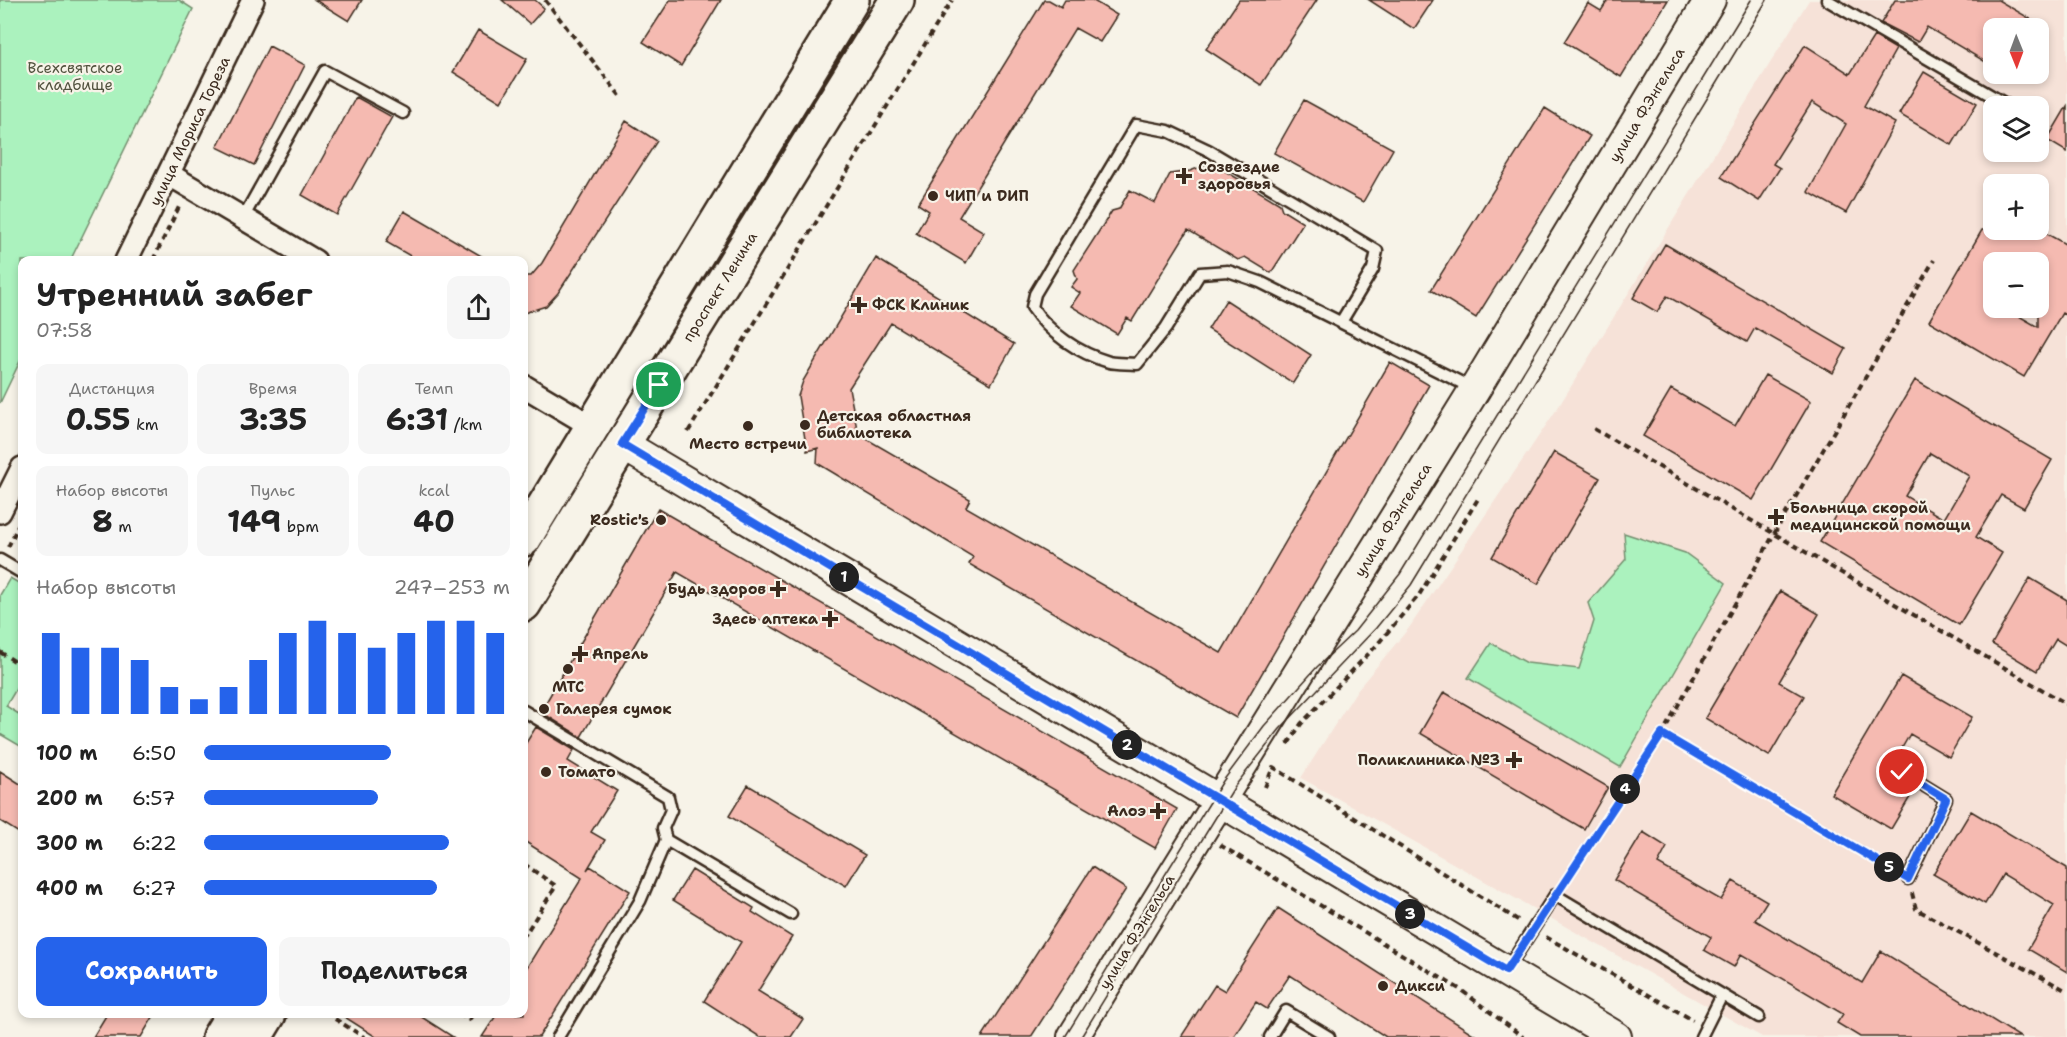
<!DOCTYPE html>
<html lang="ru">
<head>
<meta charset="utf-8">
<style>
  :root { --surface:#fff; --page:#f6f6f6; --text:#222; --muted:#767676; --accent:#2563eb }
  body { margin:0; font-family:"Shantell Sans",sans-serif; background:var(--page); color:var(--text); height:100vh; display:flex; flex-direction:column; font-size:22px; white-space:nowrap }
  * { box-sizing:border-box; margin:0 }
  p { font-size:20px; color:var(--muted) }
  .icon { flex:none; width:33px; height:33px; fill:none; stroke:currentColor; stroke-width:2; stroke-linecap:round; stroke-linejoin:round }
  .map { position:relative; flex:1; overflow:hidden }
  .sheet { position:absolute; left:18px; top:256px; width:510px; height:762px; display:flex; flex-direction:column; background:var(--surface); border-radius:12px; box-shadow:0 3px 9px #0003 }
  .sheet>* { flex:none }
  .needle { width:39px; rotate:179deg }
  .tools { position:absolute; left:1983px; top:18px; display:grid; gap:12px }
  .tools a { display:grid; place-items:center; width:66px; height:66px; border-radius:12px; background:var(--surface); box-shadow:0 3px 9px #0003; font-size:30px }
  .pin { position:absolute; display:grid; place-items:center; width:51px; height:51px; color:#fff; margin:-26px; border:3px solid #fff; border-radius:50%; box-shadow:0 2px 6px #0007 }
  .km { position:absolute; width:30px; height:30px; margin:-15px; border-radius:50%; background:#222; color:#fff; font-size:16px; line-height:30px; text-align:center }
  .round { display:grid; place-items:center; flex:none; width:63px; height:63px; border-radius:12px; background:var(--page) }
  .head { display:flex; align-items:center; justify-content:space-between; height:102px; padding:0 18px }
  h1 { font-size:33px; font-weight:700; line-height:45px }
  .figures { display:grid; grid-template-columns:repeat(3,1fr); gap:9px; height:102px; padding:6px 18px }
  .figures div { display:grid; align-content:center; border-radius:12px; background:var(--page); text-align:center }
  .figures b { font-size:30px; font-weight:700 }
  .figures small { font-size:16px; font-weight:400 }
  .figures p { font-size:16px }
  .chart { height:168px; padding:12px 18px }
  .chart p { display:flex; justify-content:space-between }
  .chart svg { width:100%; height:108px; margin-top:6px; stroke:var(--accent); stroke-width:6 }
  .cta { display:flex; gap:12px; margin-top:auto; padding:12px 18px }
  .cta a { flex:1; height:69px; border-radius:12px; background:var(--accent); color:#fff; font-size:24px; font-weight:700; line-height:69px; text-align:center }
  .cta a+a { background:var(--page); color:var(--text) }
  ul { padding:0 18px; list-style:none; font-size:20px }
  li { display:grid; grid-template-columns:96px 72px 1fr; align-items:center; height:45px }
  li i { height:15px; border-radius:8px; background:var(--accent) }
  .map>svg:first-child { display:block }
  .built { fill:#f6e2d8; fill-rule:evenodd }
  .green { fill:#abf2be; stroke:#738e6e; stroke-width:1.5 }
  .building { fill:#f5bab1; stroke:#3b2a1e; stroke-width:1.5; fill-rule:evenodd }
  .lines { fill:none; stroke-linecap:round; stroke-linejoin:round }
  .lane-casing { stroke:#3b2a1e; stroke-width:15 }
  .street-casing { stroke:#3b2a1e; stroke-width:26 }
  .secondary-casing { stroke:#3b2a1e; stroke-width:34 }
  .primary-casing { stroke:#3b2a1e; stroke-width:38 }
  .path { stroke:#3b2a1e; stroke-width:4; stroke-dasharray:6 4.5; stroke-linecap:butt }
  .lane { stroke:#f7f3e8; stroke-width:10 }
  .street { stroke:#f7f3e8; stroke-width:21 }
  .secondary { stroke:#f7f3e8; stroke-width:30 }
  .primary { stroke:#f7f3e8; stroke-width:33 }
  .tram { stroke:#3b2a1e; stroke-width:1.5 }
  .route-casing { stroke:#fff; stroke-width:12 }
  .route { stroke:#2563eb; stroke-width:8 }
  .poi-dot { fill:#3b2a1e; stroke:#f7f3e8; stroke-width:2 }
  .labels { text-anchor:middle; stroke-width:4.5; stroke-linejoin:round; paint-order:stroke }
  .park-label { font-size:15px; fill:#51523e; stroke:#f7f3e8 }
  .street-label { font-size:15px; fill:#3b2a1e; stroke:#f7f3e8 }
  .poi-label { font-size:15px; font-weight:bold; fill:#3b2a1e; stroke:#f7f3e8; text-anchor:start }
</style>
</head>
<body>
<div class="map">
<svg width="2067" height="1037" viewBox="0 0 2067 1037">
  <rect width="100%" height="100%" fill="#f7f3e8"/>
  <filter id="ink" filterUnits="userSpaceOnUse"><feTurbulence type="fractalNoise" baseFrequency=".0167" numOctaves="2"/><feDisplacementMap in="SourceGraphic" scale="12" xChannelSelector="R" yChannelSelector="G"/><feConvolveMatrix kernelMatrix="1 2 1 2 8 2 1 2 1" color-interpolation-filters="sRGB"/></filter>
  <g filter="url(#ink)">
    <path class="built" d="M1809 0H2067V1037H1762L1301 778 1357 690 1409 628 1559 406ZM1994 28H2038V74H1994ZM1994 106H2038V152H1994ZM1994 184H2038V230H1994ZM1994 262H2038V308H1994Z"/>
    <path class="green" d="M0 0H179L193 9 70 261H22V357L0 403Z
      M1624 533 1685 553 1726 583 1620 767 1468 678 1491 643 1527 663 1579 669 1594 621 1588 603 1626 559Z
      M10 578 22 585V679L6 706 22 716V747L0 734V595Z"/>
    <path class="building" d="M315 0H362L349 21Z
      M502 0H535L544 8 530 24Z
      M670 0H721L681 66 643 42Z
      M1044 0H1049L1061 7 1065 0H1092L1117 15 1100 42 1075 28 959 217 984 232 966 263 916 233 929 211 918 204Z
      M1239 0H1317L1261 85 1206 49Z
      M1369 0H1433L1414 29Z
      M1608 0H1668L1621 77 1564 42 1588 3 1601 11Z
      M1895 0H1998L2046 28H1994V67L1927 27 1918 42 1881 23Z
      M478 30 527 59 501 102 453 72Z
      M1874 36 1896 49 1864 106 1895 123 1846 213 1808 192 1846 124 1812 102 1773 164 1780 168 1759 201 1721 177 1805 45 1850 74Z
      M269 46 305 65 254 165 217 147Z
      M1924 72 1977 103 1952 145 1899 114Z
      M356 97 392 117 337 215 302 195Z
      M1304 100 1393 149 1363 202 1274 153Z
      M2067 106V152L2047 140Z
      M1545 108 1590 136 1476 318 1431 290Z
      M626 121 657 141 558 293 546 306 524 313V276H531L542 263Z
      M1206 165H1215L1280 204 1282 210 1303 223 1271 273 1245 257 1238 260 1188 230 1132 321 1127 318 1117 334 1071 306 1080 293 1071 287 1077 279 1074 270 1112 211 1119 209 1130 190 1155 203 1170 174 1190 171Z
      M404 211 490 261H419L386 242Z
      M1982 230H2040L2067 245V316L2062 313 2024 377 1929 321ZM1994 262H2038V327L2005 308H1994Z
      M1665 244 1846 349 1833 373 1755 328 1747 342 1667 296 1657 312 1633 298Z
      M876 258 1014 344 991 384 891 323 849 388 858 434 970 499 966 507 1221 653 1390 362 1429 385 1236 718 969 564 973 557 817 463 818 448 807 451 798 396 803 381Z
      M1226 300 1311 355 1293 383 1208 329Z
      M1765 375 1811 401 1753 500 1643 436 1671 389 1735 426Z
      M1915 380 2052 460 2024 508 2001 495 1976 537 2002 553 1959 625 1820 542ZM1930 453 1969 476 1944 519 1905 496Z
      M1554 452 1600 478 1538 584 1492 557Z
      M658 509 1177 809 1155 848 677 572 581 737 544 714 541 711Z
      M2030 578 2067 600V646L2056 639 2037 671 1992 644Z
      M1780 591 1819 614 1779 682 1804 696 1769 756 1705 718Z
      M1901 676 1972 717 1949 757 1910 734 1886 776 1913 792 1891 829 1831 794Z
      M1444 692 1608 787 1584 829 1420 733Z
      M536 727 574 750 568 761 617 791 591 832 605 840 587 870 590 866 630 891 539 1037H482L497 1014H524V972L582 878 524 841V746Z
      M0 771 22 785V835L0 821Z
      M748 785 865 855 846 886 729 816Z
      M1971 811 2067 868V972L2028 949 2054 905 2003 874 1985 904 1933 874Z
      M1643 832 1667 847 1658 864 1721 900 1733 881 1767 901 1755 920 1862 983 1881 951 2020 1037H1860L1837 1023 1843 1014 1741 954 1734 967 1704 950 1711 937 1614 880Z
      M1092 867 1126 889 1031 1037H982Z
      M692 870 754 908 752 912 792 937 758 991 803 1019 791 1037H760L704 1001 741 942 673 900Z
      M1278 908 1317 933 1478 1037H1386L1290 975 1267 1009 1256 1002 1233 1037H1181L1215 985 1225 991Z
      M107 1014H155L141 1037H93Z
      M340 1014H417L453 1037H376Z"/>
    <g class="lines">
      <g class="lane-casing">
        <path id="lane" d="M1827 0 2009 106
          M243 218 325 71 403 113
          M1341 322 1373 269 1377 251 1208 150 1168 131 1136 125 1035 294 1032 307C1049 333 1078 353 1109 362 1117 364 1128 363 1137 364L1166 328 1200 273 1228 271 1260 282 1474 389
          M0 560 22 573
          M524 711 668 797 671 810 663 828 666 840 791 914
          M1902 772 1946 799 1908 879
          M1506 971 1555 895 1759 1017
          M558 1037 640 901 666 840
          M1270 1037 1286 1011 1329 1037
          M1701 1037 1722 995"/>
      </g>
      <g class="street-casing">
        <path id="street" d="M170 175 315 261
          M126 261 253 0
          M524 386 593 427
          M0 512 22 468"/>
      </g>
      <g class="secondary-casing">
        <path id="secondary" d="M622 444 1616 1037
          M1073 1037 1475 389 1710 0"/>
      </g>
      <g class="primary-casing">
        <path id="primary" d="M524 539 852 0
          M524 604 897 0
          M219 1037 233 1014
          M255 1037 269 1014"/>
      </g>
      <path class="path" d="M545 0 621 97
        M153 260 180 205
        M1594 429 2067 704
        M688 432 952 0
        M8 547 19 524
        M0 652 22 666
        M1662 734 1896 872
        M1288 744 1301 724 1376 646 1419 595 1478 499
        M1265 787 1273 767 1521 922
        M1220 845 1461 990 1523 1037
        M524 864 556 886 524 936
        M1562 884 1662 734 1774 534 1934 260
        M1912 893 1916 909 2067 991
        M1546 937 1693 1020
        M459 1014 469 1020 473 1014
        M335 1019 364 1037"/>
      <use href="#lane" class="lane"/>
      <use href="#street" class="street"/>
      <use href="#secondary" class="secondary"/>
      <use href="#primary" class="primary"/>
      <path class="tram" d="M1065 1037 1223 781 1264 726 1317 667 1355 631 1400 574 1751 0
        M1081 1037 1235 786 1280 729 1376 628 1411 585 1767 0"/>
    </g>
  </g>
  <g class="lines" filter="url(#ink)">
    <g class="route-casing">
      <path id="route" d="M659 385 622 444 1506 971 1662 734 1908 879 1946 799 1902 772"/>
    </g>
    <use href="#route" class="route"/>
  </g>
  <g class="poi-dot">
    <path d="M1181 167h6v6h6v6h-6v6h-6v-6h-6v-6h6z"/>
    <circle cx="933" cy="196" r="6"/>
    <path d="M856 296h6v6h6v6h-6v6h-6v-6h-6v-6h6z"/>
    <circle cx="805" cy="425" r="6"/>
    <circle cx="748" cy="426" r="6"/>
    <path d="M1773 508h6v6h6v6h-6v6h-6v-6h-6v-6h6z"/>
    <circle cx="661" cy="520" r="6"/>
    <path d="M775 580h6v6h6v6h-6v6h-6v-6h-6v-6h6z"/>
    <path d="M827 610h6v6h6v6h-6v6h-6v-6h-6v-6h6z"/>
    <path d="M577 645h6v6h6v6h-6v6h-6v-6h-6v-6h6z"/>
    <circle cx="568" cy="669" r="6"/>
    <circle cx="544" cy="709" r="6"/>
    <path d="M1511 751h6v6h6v6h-6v6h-6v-6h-6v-6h6z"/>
    <circle cx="546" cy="772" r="6"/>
    <path d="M1155 802h6v6h6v6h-6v6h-6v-6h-6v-6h6z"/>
    <circle cx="1383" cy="986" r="6"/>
  </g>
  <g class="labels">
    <g class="park-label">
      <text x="75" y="73">Всехсвятское<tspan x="75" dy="17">кладбище</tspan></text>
    </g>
    <g class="street-label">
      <text transform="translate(1647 105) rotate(-59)" y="5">улица Ф.Энгельса</text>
      <text transform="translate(190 131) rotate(-64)" y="5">улица Мориса Тореза</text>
      <text transform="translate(720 287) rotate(-58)" y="5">проспект Ленина</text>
      <text transform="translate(1393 520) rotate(-58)" y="5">улица Ф.Энгельса</text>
      <text transform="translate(1137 932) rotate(-59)" y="5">улица Ф.Энгельса</text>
    </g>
    <g class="poi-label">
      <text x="1198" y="172">Созвездие<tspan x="1198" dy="17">здоровья</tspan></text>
      <text x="945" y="201">ЧИП и DИП</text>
      <text x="872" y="310">ФСК Клиник</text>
      <text x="817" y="421">Детская областная<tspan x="817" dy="17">библиотека</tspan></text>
      <text x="748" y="449" text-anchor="middle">Место встречи</text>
      <text x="1790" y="513">Больница скорой<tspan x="1790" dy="17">медицинской помощи</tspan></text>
      <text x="649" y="525" text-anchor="end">Rostic's</text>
      <text x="766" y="594" text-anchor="end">Будь здоров</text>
      <text x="818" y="624" text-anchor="end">Здесь аптека</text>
      <text x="592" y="659">Апрель</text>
      <text x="568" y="692" text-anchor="middle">МТС</text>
      <text x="556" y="714">Галерея сумок</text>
      <text x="1500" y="765" text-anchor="end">Поликлиника №3</text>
      <text x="558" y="777">Томато</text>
      <text x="1146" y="816" text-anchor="end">Алоэ</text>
      <text x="1395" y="991">Дикси</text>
    </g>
  </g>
</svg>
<div class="tools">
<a><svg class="needle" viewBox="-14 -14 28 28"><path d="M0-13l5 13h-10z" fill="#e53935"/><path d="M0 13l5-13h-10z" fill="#767676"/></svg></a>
<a><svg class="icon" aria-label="layers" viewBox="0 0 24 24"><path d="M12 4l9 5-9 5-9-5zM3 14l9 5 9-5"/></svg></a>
<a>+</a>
<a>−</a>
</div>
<div class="pin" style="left:659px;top:385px;background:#1e9e55"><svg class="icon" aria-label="arrive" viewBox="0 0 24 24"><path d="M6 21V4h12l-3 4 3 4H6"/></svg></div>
<div class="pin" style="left:1902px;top:772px;background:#d93025"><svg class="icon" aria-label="check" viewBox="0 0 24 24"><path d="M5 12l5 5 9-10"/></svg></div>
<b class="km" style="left:844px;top:577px">1</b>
<b class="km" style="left:1127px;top:745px">2</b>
<b class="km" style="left:1410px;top:914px">3</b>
<b class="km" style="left:1625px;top:789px">4</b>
<b class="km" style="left:1889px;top:867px">5</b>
<section class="sheet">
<div class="head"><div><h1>Утренний забег</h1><p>07:58</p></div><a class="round"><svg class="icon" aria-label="share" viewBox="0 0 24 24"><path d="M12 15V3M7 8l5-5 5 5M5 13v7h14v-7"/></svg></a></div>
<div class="figures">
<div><p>Дистанция</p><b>0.55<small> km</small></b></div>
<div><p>Время</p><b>3:35</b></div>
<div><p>Темп</p><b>6:31<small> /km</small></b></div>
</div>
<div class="figures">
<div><p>Набор высоты</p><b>8<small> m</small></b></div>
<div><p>Пульс</p><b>149<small> bpm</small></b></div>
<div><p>kcal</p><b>40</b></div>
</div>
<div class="chart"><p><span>Набор высоты</span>247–253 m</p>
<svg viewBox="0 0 160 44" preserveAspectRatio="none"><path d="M5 44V11M15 44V17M25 44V17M35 44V22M45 44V33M55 44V38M65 44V33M75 44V22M85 44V11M95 44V6M105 44V11M115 44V17M125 44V11M135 44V6M145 44V6M155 44V11"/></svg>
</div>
<ul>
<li><b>100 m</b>6:50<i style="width:61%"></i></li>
<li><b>200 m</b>6:57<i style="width:57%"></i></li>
<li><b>300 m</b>6:22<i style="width:80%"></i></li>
<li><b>400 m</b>6:27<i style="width:76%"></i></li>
</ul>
<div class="cta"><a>Сохранить</a><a>Поделиться</a></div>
</section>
</div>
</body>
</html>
